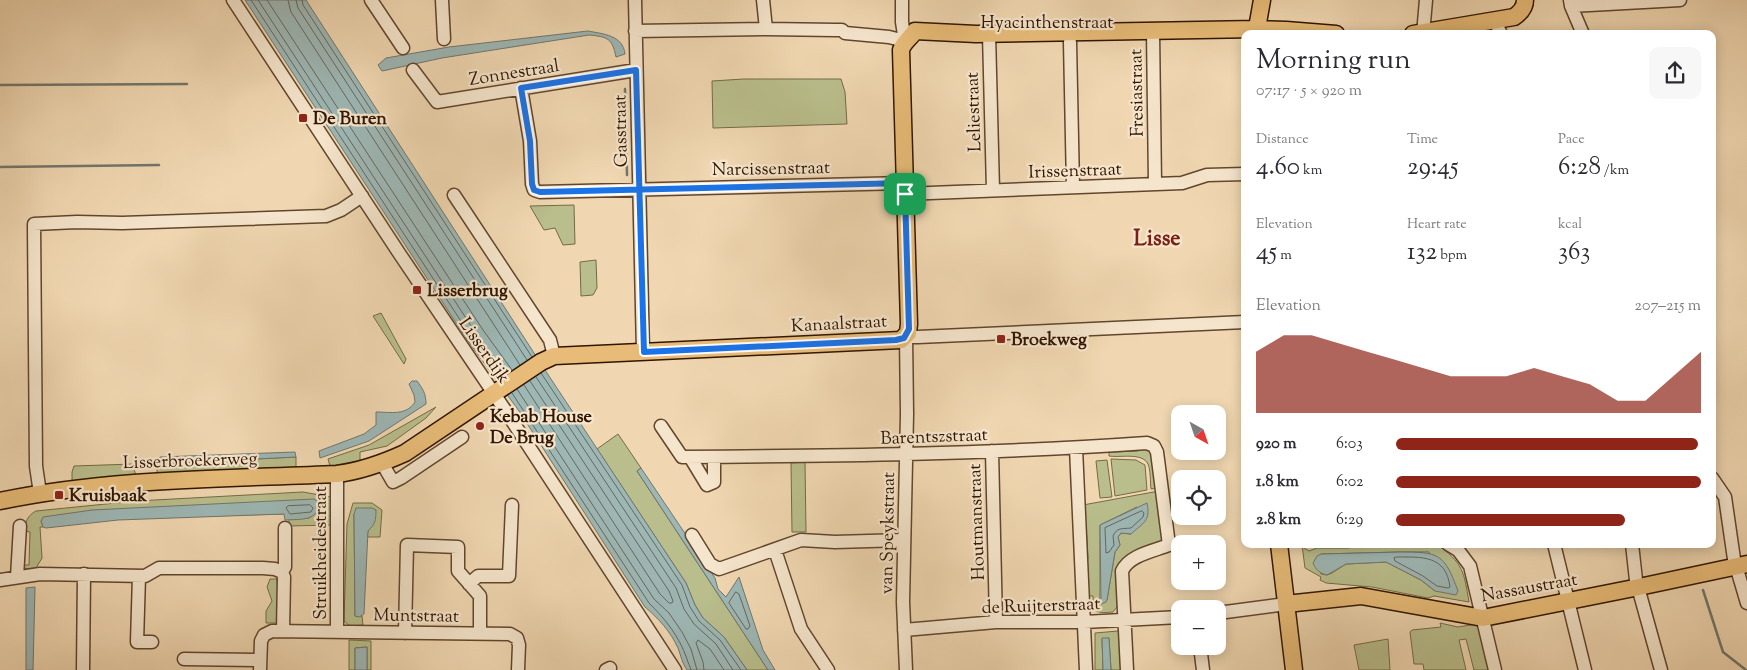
<!DOCTYPE html>
<html lang="en">
<head>
<meta charset="utf-8">
<style>
  :root { --surface:#fff; --page:#f7f7f7; --text:#2b2b33; --muted:#7c7c81; --accent:#8f2418 }
  body { margin:0; font-family:"Sorts Mill Goudy",serif; background:var(--page); color:var(--text); height:100vh; display:flex; flex-direction:column; font-size:19px; white-space:nowrap }
  * { box-sizing:border-box; margin:0 }
  p { font-size:16px; color:var(--muted) }
  .icon { flex:none; width:28px; height:28px; fill:none; stroke:currentColor; stroke-width:2; stroke-linecap:round; stroke-linejoin:round }
  .map { position:relative; flex:1; overflow:hidden }
  .side { position:absolute; left:1241px; top:30px; width:475px; height:518px; display:flex; flex-direction:column; background:var(--surface); border-radius:10px; box-shadow:0 2px 12px #0003 }
  .side>* { flex:none }
  .needle { width:32px; rotate:140deg }
  .buttons { position:absolute; left:1171px; top:405px; display:grid; gap:10px }
  .buttons a { display:grid; place-items:center; width:55px; height:55px; border-radius:10px; background:var(--surface); box-shadow:0 2px 12px #0003; font-size:25px }
  .pin { position:absolute; display:grid; place-items:center; width:42px; height:42px; color:#fff; margin:-21px; border-radius:10px; box-shadow:0 2px 8px #0006 }
  .round { display:grid; place-items:center; flex:none; width:52px; height:52px; border-radius:10px; background:var(--page) }
  .head { display:flex; align-items:center; justify-content:space-between; height:85px; padding:0 15px }
  h1 { font-size:28px; font-weight:600; line-height:38px }
  .stats { display:grid; grid-template-columns:repeat(3,1fr); gap:8px; height:85px; padding:5px 15px }
  .stats div { display:grid; align-content:center }
  .stats b { font-size:25px; font-weight:600 }
  .stats small { font-size:14px; font-weight:400 }
  .stats p { font-size:14px }
  .chart { height:140px; padding:10px 15px }
  .chart p { display:flex; justify-content:space-between }
  .chart svg { width:100%; height:90px; margin-top:5px; fill:var(--accent); opacity:.7 }
  ul { padding:0 15px; list-style:none; font-size:16px }
  li { display:grid; grid-template-columns:80px 60px 1fr; align-items:center; height:38px }
  li i { height:12px; border-radius:6px; background:var(--accent) }
  .map>svg:first-child { display:block }
  .green { fill:#b9be8c; stroke:#756a46; fill-rule:evenodd }
  .water { fill:#9db7b5; stroke:#72766d }
  .lines { fill:none; stroke-linecap:round; stroke-linejoin:round }
  .shore { stroke:#67665b; stroke-width:1 }
  .stream { stroke:#72766d; stroke-width:2.5 }
  .minor-casing { stroke:#61462d; stroke-width:15 }
  .major-casing { stroke:#311501; stroke-width:19 }
  .minor { stroke:#f5e5cc; stroke-width:12 }
  .major { stroke:#e8bc78; stroke-width:16 }
  .route-casing { stroke:#fff; stroke-width:10 }
  .route { stroke:#1a73e8; stroke-width:6 }
  .poi-dot { fill:#8f2418; stroke:#f5e5cc; stroke-width:2 }
  .labels { text-anchor:middle; stroke-width:4.5; stroke-linejoin:round; paint-order:stroke }
  .street-label { font-size:18px; fill:#311501; stroke:#f5e5cc }
  .poi-label { font-size:18px; font-weight:bold; fill:#311501; stroke:#f5e5cc; text-anchor:start }
  .district-label { font-size:22px; font-weight:bold; fill:#7a1f14; stroke:#f5e5cc }
</style>
</head>
<body>
<div class="map">
<svg width="1747" height="670" viewBox="0 0 1747 670">
  <rect width="100%" height="100%" fill="#f0d7b1"/>
  <filter id="stains"><feTurbulence type="fractalNoise" baseFrequency=".004" numOctaves="4"/><feColorMatrix values="0 0 0 0 .2 0 0 0 0 .09 0 0 0 0 .02 0 0 0 .5 -.17"/></filter>
  <radialGradient id="worn" r=".72"><stop offset=".6" stop-color="#630" stop-opacity="0"/><stop offset="1" stop-color="#630" stop-opacity=".3"/></radialGradient>
  <path class="green" d="M744 79H841L845 92 847 124 713 128 712 81Z
    M574 205 575 244 563 245 555 228 544 230 530 206Z
    M596 260 597 288 593 295 581 296 580 262Z
    M381 313 406 359 404 364 373 316Z
    M436 407 426 418 387 446 360 452V462L330 466 328 459 369 445Z
    M618 434 641 468 637 471 768 670H747L724 637 703 618 695 605 686 583 597 449Z
    M1138 448 1152 450 1159 488 1151 489C1150 482 1151 471 1148 464 1142 452 1120 458 1109 456V450L1112 449 1113 452 1138 451Z
    M296 457V469L157 475V464Z
    M1111 459 1136 460 1145 465 1147 490 1115 496Z
    M1107 460 1112 497 1100 498 1096 461Z
    M805 462 806 532H792L791 463Z
    M133 464 136 477 72 481V472L74 466Z
    M1159 491 1156 494 1163 543 1124 560 1117 607 1113 612C1101 613 1095 614 1089 603L1093 602V596H1087L1085 559H1088L1086 525H1084L1083 505ZM1137 507 1131 534 1121 533 1118 537 1120 545 1115 552 1107 600 1101 604 1100 600V525Z
    M303 492 331 497 334 525 289 526V519L309 518 316 513 41 521 43 527H40L42 558 36 568 22 569V565H29L30 532 24 531C25 522 28 515 36 511L136 501Z
    M353 503H372L382 510 380 537H367L368 531 354 514 355 616H362L363 625 350 626 344 621 347 524Z
    M1354 544H1436C1463 562 1464 572 1469 602L1434 596 1428 598 1372 587 1326 583 1320 580 1321 577 1305 568 1302 545 1304 548 1309 551 1317 548H1349ZM1399 552H1429L1435 591 1421 580 1386 562 1346 564 1332 573 1327 575 1321 574V554Z
    M270 579H277L279 623H266V611L272 601 267 587Z
    M1440 623 1458 627 1476 624 1480 626 1491 670H1474L1466 639 1459 640 1466 670H1424L1423 664H1414L1410 632 1412 630 1441 627Z
    M1118 631 1121 632V670H1111L1109 638 1102 639 1103 670H1095V633Z
    M1388 639 1390 670H1359L1354 645Z
    M349 640 371 641V670H367V647L355 648V670H349Z"/>
  <path class="water" d="M245 0H306L545 370 686 583 695 605 703 618 724 637 747 670H687C682 663 681 656 678 648 670 631 659 619 645 607L519 411 468 341Z
    M588 31C603 34 623 35 625 54L616 57C612 38 608 37 589 35L442 58 382 71 378 65 386 58 449 47Z
    M412 381H417C423 389 426 394 426 404L369 441 320 458 319 451 364 434 376 425V412C391 412 406 416 415 402L414 395 409 384Z
    M295 452 296 457 157 464 160 457Z
    M641 468 715 578 718 589 726 597 739 577 763 650 775 670H768L637 471Z
    M314 499 318 502C320 522 299 519 285 520L284 514 118 520 46 528 43 527 41 521 43 517 92 510Z
    M1147 503C1151 521 1143 523 1131 534L1121 533 1118 537 1120 545 1115 552 1107 600 1106 602 1101 604 1100 525Z
    M356 508H372L376 510C376 521 375 524 368 531L364 614 359 617 355 616 354 514Z
    M1399 552C1439 552 1444 553 1458 591L1456 595 1435 591 1421 580 1386 562 1346 564 1327 575C1319 573 1316 570 1313 563L1317 556 1321 554Z
    M35 587 33 670H26V588Z
    M1102 638H1109L1111 670H1103Z
    M367 647V670H355V648Z"/>
  <g class="lines">
    <path class="shore" d="M251 0 472 338 501 377
      M258 0 477 335 506 374
      M267 0 483 330 512 370
      M288 0 291 12 520 365
      M296 0 298 8 527 360
      M302 0 303 5 532 357
      M541 373 682 585 690 607 699 621 720 640 741 670
      M536 377 676 588 684 609 694 624 716 644 733 670
      M524 385 660 594 669 603H672L673 601 669 591 530 381
      M517 389 654 599 669 613 682 632 691 649 697 670
      M512 393 649 603C666 620 679 636 687 659 688 663 690 666 691 670
      M310 505 313 508 311 512 290 514 286 508 288 506Z
      M1142 511 1144 513 1143 517 1131 528C1122 529 1117 527 1113 536L1114 545 1109 552 1106 553 1105 528Z
      M1397 557C1422 557 1446 555 1450 587L1448 588 1437 586 1423 576 1395 561 1394 558Z
      M736 592 739 594 750 626 748 629H746L729 603Z
      M704 670 703 662 696 643 698 640 710 649 724 670"/>
    <path class="stream" d="M0 85 187 84
      M625 89 627 175
      M0 167 159 165
      M1703 590 1723 652 1746 670"/>
    <g class="minor-casing">
      <path id="minor" d="M233 0 401 256 505 410 675 670
        M371 0 403 48
        M442 0 444 39
        M635 0 643 352
        M763 0 766 29
        M1570 0 1571 6 1583 34
        M1571 6 1680 0
        M1495 21 1501 34
        M635 31 766 29 836 30H842L845 33 889 37 905 41 902 22V0
        M1153 32 1155 184
        M989 34 993 190
        M1423 34 1426 0
        M1070 42 1073 187
        M413 70 437 102 636 70
        M521 88 530 141 532 184 534 190 540 192 905 183
        M905 194 1182 183 1207 175 1245 174
        M454 195 550 340 554 356
        M661 426 682 457C837 456 992 454 1147 443L1154 446 1157 452 1169 545C1154 551 1129 555 1122 571L1127 670
        M1076 448 1086 670
        M992 451 996 622
        M690 457 707 485 714 482V457
        M382 463 393 482 401 478 462 437
        M1712 478 1725 497 1734 559 1747 603
        M40 493 36 466 34 224 77 222 122 223 326 216 341 210 362 196
        M692 535 710 564 719 569 801 540 835 542 903 540
        M1448 544 1458 550 1470 566 1495 670
        M1554 544 1585 670
        M1632 544 1636 580 1661 670
        M775 550 801 629 828 670
        M139 576 137 642H152
        M17 577 20 526
        M0 580 40 574 145 576 159 568H263L275 569 282 572
        M469 584 478 576H509L512 505
        M1218 613 1286 604
        M904 630 996 622H1084L1180 617
        M283 631 284 577 282 572 285 567V528
        M337 632V474
        M405 633 407 545 458 547V571L480 596V633
        M1200 646 1203 670
        M184 659 260 660
        M83 670 84 574
        M260 670 261 641 264 635 272 631 510 634 517 638 519 645 518 670
        M606 670 610 668
        M906 670 903 602 907 414 906 336 918 337 1245 322"/>
    </g>
    <g class="major-casing">
      <path id="major" d="M1256 34 1262 0
        M1413 34 1514 17C1520 13 1525 8 1525 0
        M0 501C111 478 225 479 337 474 361 471 383 463 405 453L541 362 554 356 901 340 908 333 909 324 901 50C904 41 910 39 915 31L976 34 1256 29 1286 30 1336 34
        M1279 544 1294 670
        M1286 604 1361 596 1483 618 1639 587 1747 564"/>
    </g>
    <use href="#minor" class="minor"/>
    <use href="#major" class="major"/>
  </g>
  <g class="lines">
    <g class="route-casing">
      <path id="route" d="M905 194V183L540 192 534 190 532 184 530 141 521 88 636 70 644 352 896 340 904 338 909 329 905 194"/>
    </g>
    <use href="#route" class="route"/>
  </g>
  <g class="poi-dot">
    <rect x="298" y="113" width="10" height="10" rx="2.5"/>
    <rect x="412" y="285" width="10" height="10" rx="2.5"/>
    <rect x="996" y="334" width="10" height="10" rx="2.5"/>
    <circle cx="480" cy="426" r="5"/>
    <rect x="54" y="490" width="10" height="10" rx="2.5"/>
  </g>
  <g class="labels">
    <g class="street-label">
      <text x="1047" y="28">Hyacinthenstraat</text>
      <text transform="translate(514 72) rotate(-9)" y="6">Zonnestraal</text>
      <text transform="translate(1136 93) rotate(-91)" y="6">Fresiastraat</text>
      <text transform="translate(973 112) rotate(-92)" y="6">Leliestraat</text>
      <text transform="translate(620 131) rotate(-91)" y="6">Gasstraat</text>
      <text transform="translate(771 168) rotate(-1)" y="6">Narcissenstraat</text>
      <text transform="translate(1075 170) rotate(-2)" y="6">Irissenstraat</text>
      <text transform="translate(839 323) rotate(-3)" y="6">Kanaalstraat</text>
      <text transform="translate(485 350) rotate(55)" y="6">Lisserdijk</text>
      <text transform="translate(934 436) rotate(-2)" y="6">Barentszstraat</text>
      <text transform="translate(190 460) rotate(-2)" y="6">Lisserbroekerweg</text>
      <text transform="translate(976 522) rotate(-92)" y="6">Houtmanstraat</text>
      <text transform="translate(887 533) rotate(-89)" y="6">van Speykstraat</text>
      <text transform="translate(320 553) rotate(-90)" y="6">Struikheidestraat</text>
      <text transform="translate(1529 587) rotate(-10)" y="6">Nassaustraat</text>
      <text transform="translate(1041 605) rotate(-2)" y="6">de Ruijterstraat</text>
      <text transform="translate(416 615) rotate(1)" y="6">Muntstraat</text>
    </g>
    <g class="poi-label">
      <text x="313" y="124">De Buren</text>
      <text x="427" y="296">Lisserbrug</text>
      <text x="1011" y="345">Broekweg</text>
      <text x="490" y="422">Kebab House<tspan x="490" dy="21">De Brug</tspan></text>
      <text x="69" y="501">Kruisbaak</text>
    </g>
    <g class="district-label">
      <text x="1157" y="245">Lisse</text>
    </g>
  </g>
  <rect width="100%" height="100%" filter="url(#stains)"/>
  <rect width="100%" height="100%" fill="url(#worn)"/>
</svg>
<div class="buttons">
<a><svg class="needle" viewBox="-14 -14 28 28"><path d="M0-13l5 13h-10z" fill="#e53935"/><path d="M0 13l5-13h-10z" fill="#7c7c81"/></svg></a>
<a><svg class="icon" aria-label="locate" viewBox="0 0 24 24"><circle cx="12" cy="12" r="6"/><path d="M12 2v4M12 18v4M2 12h4M18 12h4"/></svg></a>
<a>+</a>
<a>−</a>
</div>
<div class="pin" style="left:905px;top:194px;background:#1e9e55"><svg class="icon" aria-label="arrive" viewBox="0 0 24 24"><path d="M6 21V4h12l-3 4 3 4H6"/></svg></div>
<section class="side">
<div class="head"><div><h1>Morning run</h1><p>07:17 · 5 × 920 m</p></div><a class="round"><svg class="icon" aria-label="share" viewBox="0 0 24 24"><path d="M12 15V3M7 8l5-5 5 5M5 13v7h14v-7"/></svg></a></div>
<div class="stats">
<div><p>Distance</p><b>4.60<small> km</small></b></div>
<div><p>Time</p><b>29:45</b></div>
<div><p>Pace</p><b>6:28<small> /km</small></b></div>
</div>
<div class="stats">
<div><p>Elevation</p><b>45<small> m</small></b></div>
<div><p>Heart rate</p><b>132<small> bpm</small></b></div>
<div><p>kcal</p><b>363</b></div>
</div>
<div class="chart"><p><span>Elevation</span>207–215 m</p>
<svg viewBox="0 0 160 44" preserveAspectRatio="none"><path d="M0 44V14L10 6L20 6L30 10L40 14L50 18L60 22L70 26L80 26L90 26L100 22L110 26L120 30L130 38L140 38L150 26L160 14V44z"/></svg>
</div>
<ul>
<li><b>920 m</b>6:03<i style="width:99%"></i></li>
<li><b>1.8 km</b>6:02<i style="width:100%"></i></li>
<li><b>2.8 km</b>6:29<i style="width:75%"></i></li>
</ul>
</section>
</div>
</body>
</html>
